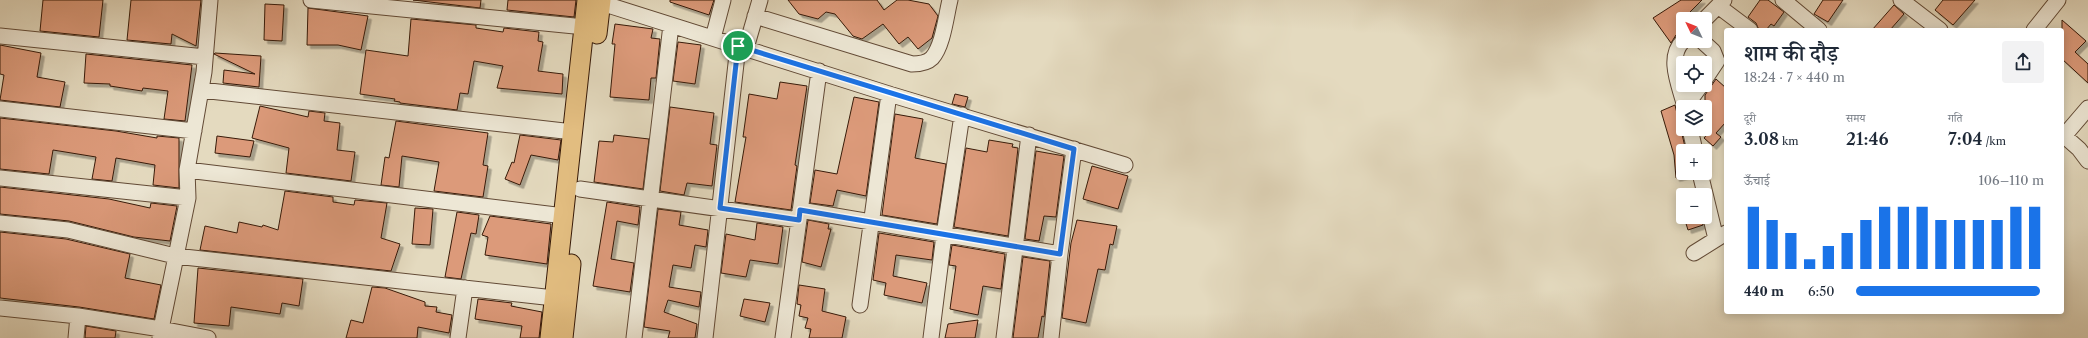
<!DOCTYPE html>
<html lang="hi">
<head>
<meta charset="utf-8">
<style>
  :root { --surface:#fff; --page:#f2f2f3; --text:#1f2937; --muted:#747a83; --accent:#1a73e8 }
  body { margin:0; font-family:"Libre Caslon Text","Noto Serif Devanagari",serif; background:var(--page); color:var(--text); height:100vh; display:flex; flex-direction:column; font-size:15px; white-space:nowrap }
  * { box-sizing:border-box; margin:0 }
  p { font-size:13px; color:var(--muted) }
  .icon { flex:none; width:22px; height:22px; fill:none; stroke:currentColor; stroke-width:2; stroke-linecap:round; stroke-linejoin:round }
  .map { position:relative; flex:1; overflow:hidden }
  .drawer { position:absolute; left:1724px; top:28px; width:340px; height:286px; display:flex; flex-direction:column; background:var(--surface); border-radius:4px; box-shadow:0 2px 10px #0003 }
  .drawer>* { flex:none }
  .needle { width:26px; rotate:313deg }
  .fabs { position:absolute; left:1676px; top:12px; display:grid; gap:8px }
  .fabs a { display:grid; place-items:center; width:36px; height:36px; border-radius:4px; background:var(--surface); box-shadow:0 2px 10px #0003; font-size:20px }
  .pin { position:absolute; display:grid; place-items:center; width:34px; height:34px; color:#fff; margin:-17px; border:2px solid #fff; border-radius:50%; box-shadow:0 1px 4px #0007 }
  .round { display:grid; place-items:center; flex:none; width:42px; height:42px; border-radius:4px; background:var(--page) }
  .overview { display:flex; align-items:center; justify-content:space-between; height:68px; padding:0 20px }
  h1 { font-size:22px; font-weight:600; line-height:30px }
  .stats { display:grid; grid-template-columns:repeat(3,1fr); gap:6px; height:68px; padding:4px 20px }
  .stats div { display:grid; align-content:center }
  .stats b { font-size:17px; font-weight:600 }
  .stats small { font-size:11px; font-weight:400 }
  .stats p { font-size:11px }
  .chart { height:112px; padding:8px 20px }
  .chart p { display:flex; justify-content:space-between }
  .chart svg { width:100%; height:72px; margin-top:4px; stroke:var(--accent); stroke-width:6 }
  ul { padding:0 20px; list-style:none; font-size:13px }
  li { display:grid; grid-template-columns:64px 48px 1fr; align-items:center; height:30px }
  li i { height:10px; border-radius:5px; background:var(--accent) }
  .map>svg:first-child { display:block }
  .building { fill:#dc9a7a; stroke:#371a08; filter:url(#shadow) }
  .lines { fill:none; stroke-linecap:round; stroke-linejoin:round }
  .minor-casing { stroke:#624a36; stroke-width:17 }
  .major-casing { stroke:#371a08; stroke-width:21 }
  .minor { stroke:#ede7d5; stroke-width:15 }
  .major { stroke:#e2bd80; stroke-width:19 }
  .route-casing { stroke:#fff; stroke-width:8 }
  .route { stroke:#1a73e8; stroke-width:5 }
</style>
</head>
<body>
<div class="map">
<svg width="2088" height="338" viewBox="0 0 2088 338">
  <defs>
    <filter id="shadow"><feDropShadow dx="3.5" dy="3.5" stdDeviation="0" flood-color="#0004"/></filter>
  </defs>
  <rect width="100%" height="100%" fill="#e4dabf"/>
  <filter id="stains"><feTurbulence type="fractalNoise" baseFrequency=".005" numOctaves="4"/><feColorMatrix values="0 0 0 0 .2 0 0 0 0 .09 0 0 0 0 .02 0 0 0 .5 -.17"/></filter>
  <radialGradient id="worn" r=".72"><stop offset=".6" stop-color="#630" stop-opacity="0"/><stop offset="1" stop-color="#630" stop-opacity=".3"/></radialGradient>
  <path class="building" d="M43 0H103L99 37 40 31Z
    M131 0H201L196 46 172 34 171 44 127 40Z
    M413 0H481L480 8Z
    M508 0H576L574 17 507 10Z
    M670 0H714L709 15 670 2Z
    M788 0H877L884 10 897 0H908L929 4 938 16 932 38 918 49 908 37 899 44 883 24 862 39 853 36 835 14 826 12 818 19 799 14Z
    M1681 0H1702L1683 19V32L1676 35 1671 43 1653 18Z
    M1760 0H1768L1784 12 1774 26 1771 24 1766 30H1759L1756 23 1748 17Z
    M1823 0H1843L1828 22 1814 14Z
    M1943 0H1975L1953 25 1935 10Z
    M265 4 284 5 282 41 264 40Z
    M1894 5 1904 14 1890 30H1872Z
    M308 8 368 16 361 50 338 45H307Z
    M411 19 476 25V28L503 32 504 28 539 32 538 41 543 42 538 71 563 74 562 94 497 88 503 66 474 61 468 94 460 93 457 110 400 103V102L394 101 395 99 360 94 366 50 408 56Z
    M2062 20 2086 41 2075 52 2088 64V83L2062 59Z
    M615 24 653 29 651 38 660 39 656 78H651L649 100 610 97 615 44H612Z
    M678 42 701 45 695 84 673 81Z
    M0 45 41 53 37 77 65 82 60 107 0 100 4 75 0 74Z
    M215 53 261 56 259 87 223 83 224 70 255 74 214 54Z
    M86 54 192 65 185 121 164 119 168 91 143 88 142 91 110 86V84L84 83Z
    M1716 79 1726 88V122L1716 133 1721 137 1713 146 1704 138 1711 130 1705 124V95Z
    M780 82 807 86 795 165 797 166 791 210 735 202 746 137H743L749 94 777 99Z
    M955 94 968 97 965 107 952 104Z
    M854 97 879 102 866 196 837 190 833 206 810 203 815 170 837 174Z
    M1675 105 1686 151H1683V173H1687V175L1676 178 1674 155 1661 111Z
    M260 106 308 117 309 111 325 113 324 121 340 123 337 150 355 152 351 181 286 173 289 148 252 138Z
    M670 107 714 113 710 144 717 145 712 186 687 183 684 195 660 191Z
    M895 114 923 119 915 158 946 164 937 224 882 215Z
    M0 118 116 131 157 138V136L179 138V188L153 185 155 165 116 158 112 181 92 179 96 157 53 150 49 174 0 169Z
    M396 121 488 133 483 165 488 166 483 197 434 191 439 162 402 156 399 187 381 185 385 157 389 158Z
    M520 135 561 140 558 160 531 155 520 185 505 179 512 162 514 163Z
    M614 135 649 139 643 189 594 182 599 141 613 142Z
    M217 136 254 141 250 157 215 153Z
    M989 140 1013 144 1012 147 1018 148 1008 236 954 227 966 148 987 152Z
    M1036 151 1064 156 1056 217 1044 216 1039 241 1025 239Z
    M1092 166 1128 176 1118 209 1083 199Z
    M0 187 109 199 150 208 151 203 177 206 170 241 134 237 69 221 0 214Z
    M285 191 333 197V202L354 205 355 200 387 203 381 238 400 244 391 271 200 250 205 226 237 233 239 222 262 227 263 225 278 230Z
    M607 202 640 207 638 225 617 221 611 259 634 263 630 292 593 286Z
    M415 208 433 209 430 245 412 244Z
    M658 209 681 212 679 225 708 230 706 247 695 245 691 268 673 265 669 287 701 292 699 307 668 300 664 312 697 324 695 338H668L670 331 644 327Z
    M457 212 479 215 476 234 471 233 461 279 445 277Z
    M490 216 551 224 547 264 485 255 488 237 482 235Z
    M1684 217H1701L1703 225 1688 230Z
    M808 220 829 224 828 229H831L821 267 802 262Z
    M1077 220 1117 226 1113 245 1110 244 1105 270 1098 269 1086 323 1062 318 1071 243Z
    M757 223 783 227 778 264 750 260 746 277 721 273 726 234 755 240Z
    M0 232 66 239 130 254 125 278 161 285 154 319 79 307 0 298Z
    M879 233 934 242 932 260 896 255 893 276 927 283 922 303 884 295 886 283 873 280Z
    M952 245 1005 254 1001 289 983 286 978 315 950 309 956 266 949 265Z
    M1023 257 1050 261 1044 317 1042 316 1038 338H1013Z
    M198 268 303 279 299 306 282 303 280 314 231 307 229 326 194 323Z
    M799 285 825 289 822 311 846 317 842 338H809L811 329 805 328 808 318 799 316 801 305 797 304Z
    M372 287 385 288 425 302V306L437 307 436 312 452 315 449 333 418 327 417 338H346L351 320 363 323Z
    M478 299 512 303 511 306 542 312 539 338H520L522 326 475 319Z
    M744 299 770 303 765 322 740 316Z
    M978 320 975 338H945L948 324Z
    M86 326 116 331 115 338H85Z"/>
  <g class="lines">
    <g class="minor-casing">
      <path id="minor" d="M311 0 585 27
        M592 0 889 94 1125 165
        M1724 0 1718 6 1750 30
        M1783 0 1819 30
        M1901 0 1940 30
        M755 16 912 64C919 64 927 63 932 58 943 46 946 16 950 0
        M1705 19 1718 6
        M2034 30 2058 0
        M0 36 205 57
        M713 38 723 0
        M1683 41C1666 58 1680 86 1685 107
        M1702 41 1713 51 1717 61 1705 79
        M746 48 760 0
        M201 90 573 132
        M1685 107 1701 85
        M0 109 194 131
        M1690 129 1695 151
        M2062 134 2079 149 2088 161
        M2064 136 2088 108
        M187 170 564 216
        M1700 173 1716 239
        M0 178 188 198
        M580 189 799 220
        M800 210 1060 254 1074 149
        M0 223 68 230 175 256 554 298
        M1694 253 1726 233
        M860 305 889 94
        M0 308 78 316 161 329 160 338
        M76 338 78 316
        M208 338 161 329 188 198 187 170 204 72 210 0
        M458 338 465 288
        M634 338 671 25
        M705 338 738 46
        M783 338 819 71
        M931 338 944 235 962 115
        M1004 338 1029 135
        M1051 338 1060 254"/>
    </g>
    <g class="major-casing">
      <path id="major" d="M597 34 601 0
        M550 338 587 0
        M563 338 571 264"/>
    </g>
    <use href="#minor" class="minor"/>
    <use href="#major" class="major"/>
  </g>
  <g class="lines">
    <g class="route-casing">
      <path id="route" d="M738 46 1074 149 1060 254 800 210 799 220 720 208Z"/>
    </g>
    <use href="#route" class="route"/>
  </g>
  <rect width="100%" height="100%" filter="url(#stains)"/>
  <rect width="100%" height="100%" fill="url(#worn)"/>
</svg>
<div class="fabs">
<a><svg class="needle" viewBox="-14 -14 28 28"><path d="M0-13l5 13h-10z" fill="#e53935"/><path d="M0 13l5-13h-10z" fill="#747a83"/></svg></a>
<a><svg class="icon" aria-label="locate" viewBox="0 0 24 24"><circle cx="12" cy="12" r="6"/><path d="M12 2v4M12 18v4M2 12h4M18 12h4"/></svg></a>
<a><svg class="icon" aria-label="layers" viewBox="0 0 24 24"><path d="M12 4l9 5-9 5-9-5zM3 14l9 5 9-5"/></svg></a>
<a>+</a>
<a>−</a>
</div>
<div class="pin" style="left:738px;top:46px;background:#1e9e55"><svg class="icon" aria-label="arrive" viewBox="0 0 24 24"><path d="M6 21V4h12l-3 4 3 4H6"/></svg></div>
<section class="drawer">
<div class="overview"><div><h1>शाम की दौड़</h1><p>18:24 · 7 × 440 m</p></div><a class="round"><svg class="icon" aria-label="share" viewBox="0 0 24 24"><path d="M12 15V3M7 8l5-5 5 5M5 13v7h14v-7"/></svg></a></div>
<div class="stats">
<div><p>दूरी</p><b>3.08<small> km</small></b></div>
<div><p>समय</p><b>21:46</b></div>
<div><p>गति</p><b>7:04<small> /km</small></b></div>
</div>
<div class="chart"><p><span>ऊँचाई</span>106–110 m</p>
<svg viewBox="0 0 160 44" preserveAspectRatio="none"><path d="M5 44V6M15 44V14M25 44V22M35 44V38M45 44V30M55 44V22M65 44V14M75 44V6M85 44V6M95 44V6M105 44V14M115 44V14M125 44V14M135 44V14M145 44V6M155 44V6"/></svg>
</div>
<ul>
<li><b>440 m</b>6:50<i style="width:98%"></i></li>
</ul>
</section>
</div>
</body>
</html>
